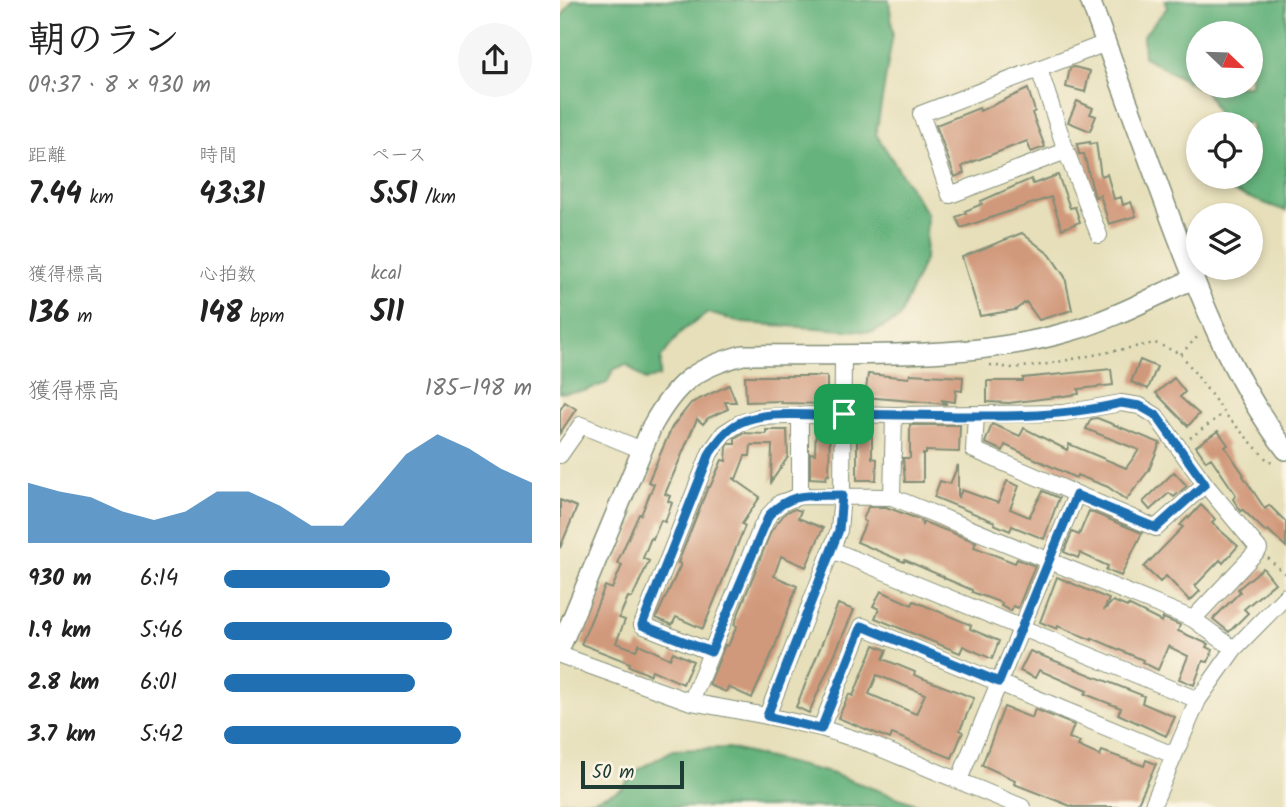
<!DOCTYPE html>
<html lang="ja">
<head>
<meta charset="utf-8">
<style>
  :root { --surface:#fff; --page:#f6f6f6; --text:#222; --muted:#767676; --accent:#1f6fb2 }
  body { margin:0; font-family:Kalam,"Klee One",sans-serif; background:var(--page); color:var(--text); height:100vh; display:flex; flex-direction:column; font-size:26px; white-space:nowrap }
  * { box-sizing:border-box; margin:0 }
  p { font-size:23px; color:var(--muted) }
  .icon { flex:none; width:38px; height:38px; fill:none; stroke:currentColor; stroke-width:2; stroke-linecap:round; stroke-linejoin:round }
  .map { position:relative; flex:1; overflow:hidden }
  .sheet { display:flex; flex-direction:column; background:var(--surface); width:560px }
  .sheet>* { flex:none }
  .needle { width:46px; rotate:113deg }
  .buttons { position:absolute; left:626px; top:21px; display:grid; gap:14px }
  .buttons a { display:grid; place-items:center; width:77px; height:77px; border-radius:50%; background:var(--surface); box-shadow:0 4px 10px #0003; font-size:35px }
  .scale { position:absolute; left:21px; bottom:18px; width:103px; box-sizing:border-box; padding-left:7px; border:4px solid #1f3d34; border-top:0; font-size:19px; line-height:24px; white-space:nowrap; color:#1f3d34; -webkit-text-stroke:5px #fcf5e5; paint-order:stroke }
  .pin { position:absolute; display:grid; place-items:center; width:60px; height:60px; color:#fff; margin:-30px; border-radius:14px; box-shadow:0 4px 10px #0006 }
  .round { display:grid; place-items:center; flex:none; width:74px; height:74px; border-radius:37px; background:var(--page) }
  .overview { display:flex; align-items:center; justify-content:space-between; height:119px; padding:0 28px }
  h1 { font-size:38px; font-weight:700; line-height:52px }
  .stats { display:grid; grid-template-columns:repeat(3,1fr); gap:10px; height:119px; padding:7px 28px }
  .stats div { display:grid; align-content:center }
  .stats b { font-size:30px; font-weight:700 }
  .stats small { font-size:19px; font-weight:400 }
  .stats p { font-size:19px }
  .chart { height:196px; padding:14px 28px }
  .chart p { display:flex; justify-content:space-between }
  .chart svg { width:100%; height:126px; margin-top:7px; fill:var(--accent); opacity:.7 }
  ul { padding:0 28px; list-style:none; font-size:23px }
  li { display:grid; grid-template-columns:112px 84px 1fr; align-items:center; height:52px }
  li i { height:18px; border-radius:9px; background:var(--accent) }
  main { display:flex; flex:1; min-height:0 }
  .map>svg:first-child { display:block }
  .forest { fill:#66b37d; stroke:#427858; stroke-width:2; fill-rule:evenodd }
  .building { fill:#d1997b; fill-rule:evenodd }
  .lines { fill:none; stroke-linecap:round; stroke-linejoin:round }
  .minor-casing { stroke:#828e77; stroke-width:18 }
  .tertiary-casing { stroke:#828e77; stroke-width:22 }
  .path { stroke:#828e77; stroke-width:2.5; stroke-dasharray:2 5; stroke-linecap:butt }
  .minor { stroke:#fff; stroke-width:16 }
  .tertiary { stroke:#fff; stroke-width:19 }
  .route-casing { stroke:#fff; stroke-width:14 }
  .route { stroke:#1f6fb2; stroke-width:9 }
</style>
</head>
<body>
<main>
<section class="sheet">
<div class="overview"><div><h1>朝のラン</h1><p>09:37 · 8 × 930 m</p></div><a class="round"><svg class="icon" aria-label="share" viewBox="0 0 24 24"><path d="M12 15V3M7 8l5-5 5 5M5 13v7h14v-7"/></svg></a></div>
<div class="stats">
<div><p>距離</p><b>7.44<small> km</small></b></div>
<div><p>時間</p><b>43:31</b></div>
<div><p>ペース</p><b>5:51<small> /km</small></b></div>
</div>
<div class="stats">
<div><p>獲得標高</p><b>136<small> m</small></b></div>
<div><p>心拍数</p><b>148<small> bpm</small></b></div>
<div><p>kcal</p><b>511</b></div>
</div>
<div class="chart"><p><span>獲得標高</span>185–198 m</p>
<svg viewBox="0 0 160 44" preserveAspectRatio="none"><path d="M0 44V23L10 26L20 28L30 33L40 36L50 33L60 26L70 26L80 31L90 38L100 38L110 26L120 13L130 6L140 11L150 18L160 23V44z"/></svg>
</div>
<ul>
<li><b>930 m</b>6:14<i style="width:54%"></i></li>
<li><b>1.9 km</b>5:46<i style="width:74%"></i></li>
<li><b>2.8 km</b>6:01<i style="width:62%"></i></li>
<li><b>3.7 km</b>5:42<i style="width:77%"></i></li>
</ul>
</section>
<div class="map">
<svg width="726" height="807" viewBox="0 0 726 807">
  <rect width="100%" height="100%" fill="#fcf5e5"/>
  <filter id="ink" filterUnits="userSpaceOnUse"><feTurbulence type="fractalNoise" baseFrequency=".0143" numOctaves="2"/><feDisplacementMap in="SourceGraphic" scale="14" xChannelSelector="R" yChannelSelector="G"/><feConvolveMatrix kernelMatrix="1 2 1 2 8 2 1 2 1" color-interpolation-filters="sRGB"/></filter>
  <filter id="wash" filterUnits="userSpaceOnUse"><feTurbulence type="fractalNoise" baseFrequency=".00686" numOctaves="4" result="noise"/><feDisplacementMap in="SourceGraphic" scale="28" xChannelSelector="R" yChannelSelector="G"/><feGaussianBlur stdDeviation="1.57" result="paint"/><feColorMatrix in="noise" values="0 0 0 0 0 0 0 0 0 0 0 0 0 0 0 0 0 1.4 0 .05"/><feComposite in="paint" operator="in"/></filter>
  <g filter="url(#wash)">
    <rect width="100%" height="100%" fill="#e6dfba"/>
    <path class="forest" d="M13 0H329L333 33 316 134 367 214 365 258 339 319 313 332 183 323 148 313 122 331 101 358 100 376 85 380 66 364 53 370 47 383 24 391 0 393V19Z
      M605 0H726V211L660 187 655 177H691V124H663L647 93 584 57 583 36 607 8ZM691 33V86H639V33Z
      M168 748 270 773 364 807H0V802L34 800 61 789 78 770 113 750Z"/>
    <g id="blocks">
      <path class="building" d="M514 67 530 71 525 92 506 87 510 68Z
        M468 89 475 111 472 113 485 147 471 152 467 141 407 164 402 167 404 173 395 177 376 125 419 108 420 111Z
        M517 101 533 108 530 114 536 116 530 131 508 122Z
        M530 142V144L536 143 541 176 547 174 554 199 561 197 563 205 571 202 576 216 549 224 540 195 535 197 532 187 524 154H519L517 144Z
        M498 175 510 208 515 207 520 222 502 229 491 197 401 228 396 217 406 213 405 211 422 204 421 201 471 179 473 184Z
        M462 233 490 255 505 277 512 310 479 320 466 302 455 310 420 316 402 257Z
        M580 360 597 367 588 389 571 382Z
        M551 369 553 385 518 389 519 394 504 396 449 403 427 402V381H463V378Z
        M308 374 349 378 350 374 403 377 402 391 396 390 395 402 381 400 387 404 305 397Z
        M185 376H267V404L221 403V401L186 402Z
        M614 378 625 392 620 397 639 414 628 426 596 393Z
        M169 385 176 402H165L168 409 148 418 143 424 137 419 105 494 110 496 108 501 112 503 105 522 101 520 93 539 91 538 83 558 89 561 72 598 68 597 59 618 65 620 56 643 76 650 79 644 110 659 113 652 133 661 123 684 92 670 90 675 69 666 70 663 21 644 45 586 52 589 62 565 57 563 79 514 81 515 94 484 88 482 112 427 131 403Z
        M5 402 16 409 0 433V410Z
        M537 418 600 443 589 470 566 500 548 487 517 475 516 478 445 445 443 451 425 443 432 424 460 436 464 428 507 450 509 444 566 468 579 450 526 429 531 419Z
        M256 425H270L269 475 267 474 266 479 250 478V453L255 454Z
        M297 425H312V458L317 459 316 480H297Z
        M350 425H400L399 452 366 451V454H363V482H345L343 458H350Z
        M206 430H227L228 457 211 482 212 445H191L190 456H185L176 479 173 478 200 497 182 524 185 526 143 629 116 617 112 625 96 618 121 564 118 563 148 487H150L162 460 166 461 167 447 169 444H175V438L183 433 206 434Z
        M658 431 668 445 665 447 684 475 683 476 705 509 709 505 726 522V547L708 530 706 532 683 510 681 511 673 499 676 495 651 458 646 461 636 446Z
        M398 465V498L402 490 438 503 447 481 459 486 450 509 469 517 483 491 499 498 484 539 452 526 450 531 434 524 435 522 374 497 380 481 390 484Z
        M614 472 627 486 614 497 609 493 590 510 583 502Z
        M0 500 17 507 0 548Z
        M641 505 655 519 652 523 678 546 663 563 660 560 635 586 640 591 630 601 606 576 600 582 584 567 623 527 620 525 628 517 629 518Z
        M308 507H326L342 513 361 520 362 525 364 522 416 542 414 547 455 563 457 559 475 566 458 608 453 606 451 611 441 606 442 603 412 592V590L384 578V577L345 560 344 562 297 542 306 522 303 520Z
        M235 509 241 511 238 518 263 528 246 567 221 556 214 576 237 586 214 649 192 698 168 687 166 692 149 685 165 645 168 646 177 626 174 625 211 531 226 512Z
        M529 511 582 533 561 576 546 570 548 566 520 553 518 558 504 552 512 532 519 535Z
        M703 568 715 583 684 609 688 613 669 632 653 619 680 592 678 589Z
        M497 577 549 599 544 610 553 601 567 607 568 605 602 622 603 618 620 625 618 631 648 644 646 647 653 650 648 662 643 661 634 685 619 679 628 656 608 646 598 670 582 662 583 660 532 638V640L498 626 497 629 480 622Z
        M321 591 352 605 354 601 411 625 410 629 439 641 432 659 403 646 400 653 315 618 319 609 313 606Z
        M278 604 294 610 249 713 236 707Z
        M314 645 327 650 323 659 355 672 354 675 414 698 400 730 403 732 392 758 332 734 330 739 278 718 289 694 293 696ZM317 675 365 694 356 714 309 694Z
        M470 651 584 696 582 703 615 717 606 736 558 714 561 708 525 694 527 691 479 670 475 678 460 671Z
        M444 707 472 718 475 709 514 725 509 738 520 742 518 746 540 756 542 751 584 766 586 760 596 764 576 807H513L454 784 455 780 422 765Z"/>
    </g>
  </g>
  <g filter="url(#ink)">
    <use href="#blocks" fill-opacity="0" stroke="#828e77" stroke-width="2"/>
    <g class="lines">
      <g class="minor-casing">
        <path id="minor" d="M479 69 506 151 539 235
          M506 151 390 195 361 114 546 43
          M416 415 414 450 596 528 645 484
          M0 455 21 425 82 450
          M240 496V415
          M332 497 334 415 504 413 561 403 580 406 596 416 645 484 699 549 633 619
          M272 550 638 700
          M151 652 82 625 150 453 164 433 180 423 199 417 283 414 334 415
          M0 655 131 702 207 716 261 728 310 744 462 807
          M131 702 202 526 209 515 220 503 240 496 332 497 633 619 674 649
          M207 716 279 530 282 495 283 354
          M261 728 302 626 613 755
          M399 780 516 495
          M592 807 638 700 674 649 726 596"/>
      </g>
      <g class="tertiary-casing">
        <path id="tertiary" d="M530 0C555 69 581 137 606 206 638 292 670 377 726 450
          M0 648 92 426C116 383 135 368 183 355 290 353 407 362 511 331 553 319 593 297 633 279"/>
      </g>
      <path class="path" d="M621 354 640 334
        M430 365 451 368 482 365 595 343 621 354 666 415 709 462 712 461
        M630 438 664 413
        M708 558 726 575"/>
      <use href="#minor" class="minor"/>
      <use href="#tertiary" class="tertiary"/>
    </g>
  </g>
  <g class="lines" filter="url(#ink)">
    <g class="route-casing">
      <path id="route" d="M561 403 580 406 596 415 645 484 596 528 516 495 439 682 302 626 261 729 207 716 279 530 282 495C251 496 232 491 209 515L151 652 82 625 150 453C158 441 166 430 179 423 203 411 238 415 263 415 359 411 468 426 561 403Z"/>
    </g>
    <use href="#route" class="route"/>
  </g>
</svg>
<div class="buttons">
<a><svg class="needle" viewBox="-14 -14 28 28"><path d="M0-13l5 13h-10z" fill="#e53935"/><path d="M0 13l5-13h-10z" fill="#767676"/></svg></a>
<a><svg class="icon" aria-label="locate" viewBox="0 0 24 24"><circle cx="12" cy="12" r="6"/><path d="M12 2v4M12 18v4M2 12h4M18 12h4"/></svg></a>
<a><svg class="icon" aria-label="layers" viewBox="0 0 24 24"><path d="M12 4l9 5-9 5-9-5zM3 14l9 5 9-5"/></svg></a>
</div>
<div class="scale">50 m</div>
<div class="pin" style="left:284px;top:414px;background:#1e9e55"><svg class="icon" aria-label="arrive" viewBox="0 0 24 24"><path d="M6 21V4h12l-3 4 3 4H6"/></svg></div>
</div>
</main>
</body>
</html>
